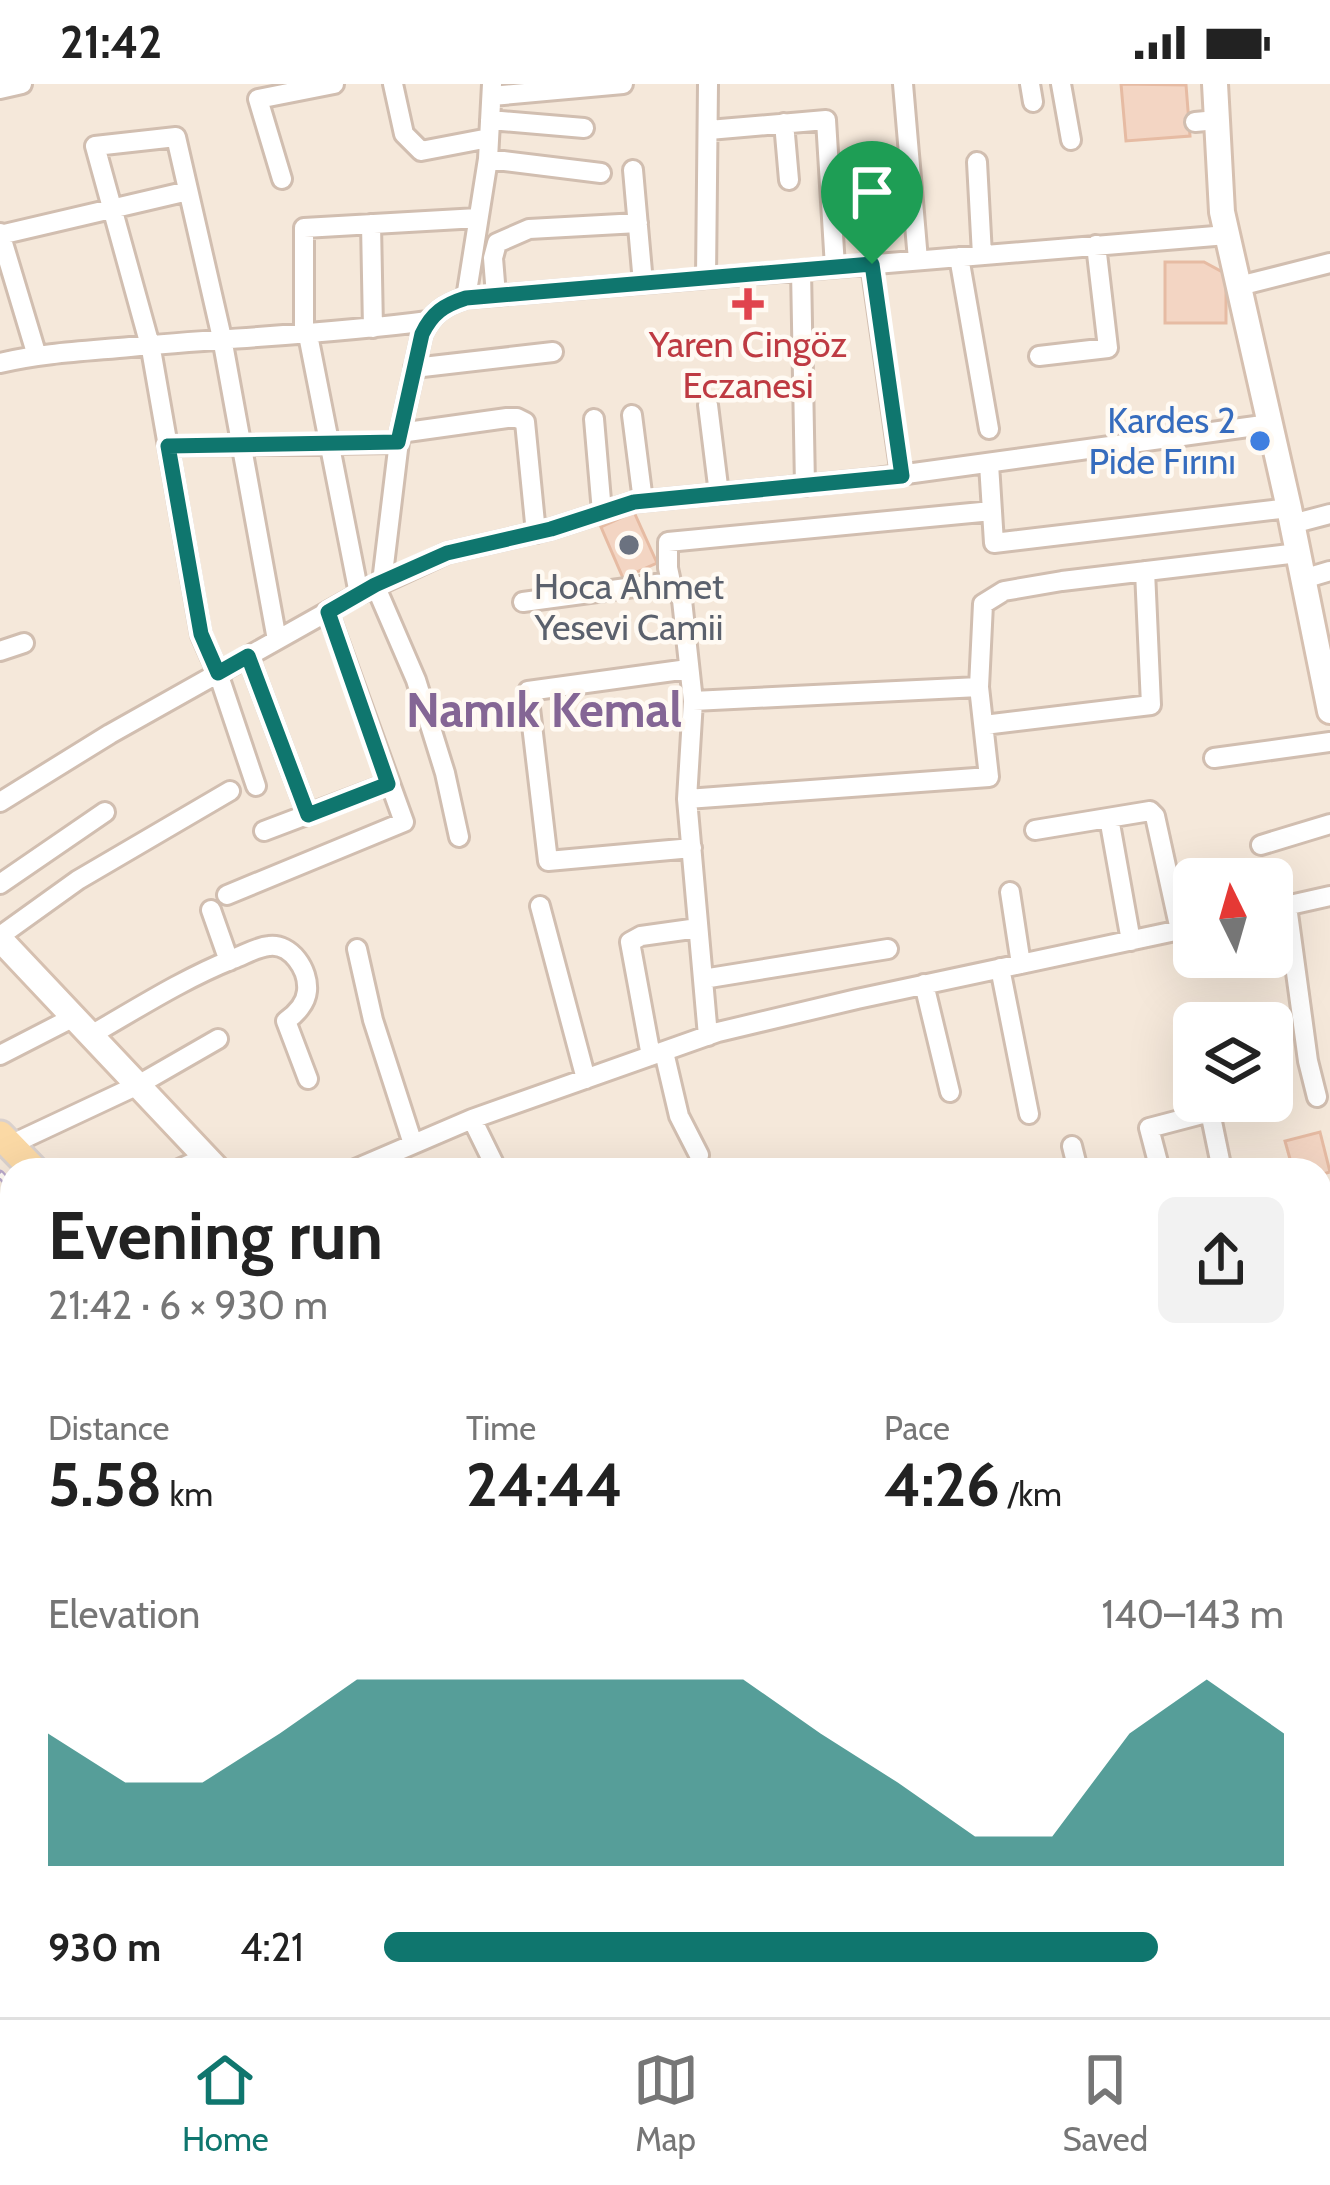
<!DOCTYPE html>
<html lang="en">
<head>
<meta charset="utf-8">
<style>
  :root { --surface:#fff; --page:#f2f2f2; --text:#222; --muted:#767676; --line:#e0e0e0; --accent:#0f766e }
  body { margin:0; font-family:Cabin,sans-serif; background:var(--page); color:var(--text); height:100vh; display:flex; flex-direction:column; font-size:45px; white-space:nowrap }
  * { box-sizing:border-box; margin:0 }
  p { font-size:39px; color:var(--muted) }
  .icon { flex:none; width:66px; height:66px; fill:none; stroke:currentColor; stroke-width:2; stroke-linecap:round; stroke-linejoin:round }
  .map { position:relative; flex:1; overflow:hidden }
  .drawer { position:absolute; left:0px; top:1074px; width:1332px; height:861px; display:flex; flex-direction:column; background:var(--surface); border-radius:36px 36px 0 0; box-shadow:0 12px 48px #0002 }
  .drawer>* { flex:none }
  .needle { width:78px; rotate:355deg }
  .fabs { position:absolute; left:1173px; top:774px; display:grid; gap:24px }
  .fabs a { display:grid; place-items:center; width:120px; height:120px; border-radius:18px; background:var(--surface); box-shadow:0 12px 48px #0002; font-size:60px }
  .pin { position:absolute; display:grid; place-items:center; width:102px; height:102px; color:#fff; margin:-123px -51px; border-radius:50% 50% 50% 0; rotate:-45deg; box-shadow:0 0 12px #0007 }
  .pin .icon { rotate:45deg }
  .round { display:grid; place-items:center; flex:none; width:126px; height:126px; border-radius:18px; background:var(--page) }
  .overview { display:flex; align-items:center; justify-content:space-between; height:204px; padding:0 48px }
  h1 { font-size:66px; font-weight:700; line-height:90px }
  .figures { display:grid; grid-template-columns:repeat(3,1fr); gap:18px; height:204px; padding:12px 48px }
  .figures div { display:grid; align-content:center }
  .figures b { font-size:60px; font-weight:700 }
  .figures small { font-size:33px; font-weight:400 }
  .figures p { font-size:33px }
  .chart { height:336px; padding:24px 48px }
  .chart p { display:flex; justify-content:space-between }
  .chart svg { width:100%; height:216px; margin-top:12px; fill:var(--accent); opacity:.7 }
  ul { padding:0 48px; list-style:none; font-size:39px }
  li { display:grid; grid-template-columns:192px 144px 1fr; align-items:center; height:90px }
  li i { height:30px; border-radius:15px; background:var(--accent) }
  .status { display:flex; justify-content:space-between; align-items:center; height:84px; padding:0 60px; background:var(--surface); direction:ltr }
  .status svg { height:33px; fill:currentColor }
  .tab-bar { display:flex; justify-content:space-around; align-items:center; height:168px; border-top:3px solid var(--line); background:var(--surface); font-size:33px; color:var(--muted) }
  .tab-bar a { display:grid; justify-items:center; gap:6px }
  .tab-bar .on { color:var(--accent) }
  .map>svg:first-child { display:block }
  .residential { fill:#f5e8da; fill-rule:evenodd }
  .green { fill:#d8ecc9 }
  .building { fill:#f3d5c3; stroke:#e6bba3; stroke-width:3 }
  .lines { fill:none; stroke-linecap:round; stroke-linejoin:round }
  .lane-casing { stroke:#d1beb0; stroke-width:15 }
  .street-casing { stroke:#d1beb0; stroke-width:24 }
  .secondary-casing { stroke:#d6c0b0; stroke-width:30 }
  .primary-casing { stroke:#dad1cd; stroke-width:33 }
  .path { stroke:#d9b8a5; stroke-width:3; stroke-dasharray:3 9; stroke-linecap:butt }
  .lane { stroke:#fff; stroke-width:9 }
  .street { stroke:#fff; stroke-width:18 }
  .secondary { stroke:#fff; stroke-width:24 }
  .primary { stroke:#fbd9a5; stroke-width:27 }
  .rail-casing { stroke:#b9a8c9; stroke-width:9 }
  .rail { stroke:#fffaf3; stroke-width:4.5; stroke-dasharray:14; stroke-linecap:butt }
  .route-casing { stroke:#fff; stroke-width:24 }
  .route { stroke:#0f766e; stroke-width:15 }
  .health-dot { fill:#e0444e; stroke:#fffaf3; stroke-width:4.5 }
  .shop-dot { fill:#3f7fe0; stroke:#fffaf3; stroke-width:4.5 }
  .worship-dot { fill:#6b7280; stroke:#fffaf3; stroke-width:4.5 }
  .labels { text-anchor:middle; stroke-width:9; stroke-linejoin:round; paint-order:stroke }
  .health-label { font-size:36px; fill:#be3a42; stroke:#fffaf3 }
  .shop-label { font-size:36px; fill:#366cbe; stroke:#fffaf3; text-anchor:end }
  .worship-label { font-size:36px; fill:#5b616d; stroke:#fffaf3 }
  .district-label { font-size:48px; font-weight:bold; fill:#846695; stroke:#fffaf3 }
</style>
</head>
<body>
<div class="status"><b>21:42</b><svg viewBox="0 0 49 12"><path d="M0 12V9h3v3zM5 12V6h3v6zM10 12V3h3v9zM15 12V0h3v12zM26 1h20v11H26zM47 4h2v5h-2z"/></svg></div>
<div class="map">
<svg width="1330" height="1933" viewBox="0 0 1330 1933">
  <rect width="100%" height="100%" fill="#fdf6ec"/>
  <path class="residential" d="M0 0H1330V1933H0ZM1194 795H1272V873H1194ZM1194 939H1272V1017H1194ZM12 1086H1320V1923H12Z"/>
  <path class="green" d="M1330 1723V1902L1320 1906V1726Z
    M971 1923H1270L1242 1933H975Z"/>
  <path class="building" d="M1121 0 1186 1 1190 52 1126 57Z
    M1165 178H1204L1226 190V239H1165Z
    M634 428 657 479 623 494 601 443Z
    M1320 1048 1330 1088 1320 1091V1086H1293L1285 1057Z
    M1328 1125 1330 1186 1320 1188V1126Z
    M1330 1272V1322L1320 1324V1275Z
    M1011 1923H1124L1095 1933H1014Z"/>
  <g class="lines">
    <g class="lane-casing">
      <path id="lane" d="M0 1394 12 1390
        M1320 1756 1330 1753
        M1173 1923 1176 1933"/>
    </g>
    <g class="street-casing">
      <path id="street" d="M393 0 404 50 421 67 489 54
        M903 0 918 176
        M1030 0 1033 18
        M1061 0 1071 56
        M0 5 22 0
        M492 12 623 0
        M490 36 584 44
        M1195 38 1217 36
        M784 39 789 96
        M709 46 826 36 835 183
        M488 75 601 89
        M977 78 982 171
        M633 86 643 199
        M282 95 258 15 334 0
        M371 140 373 244
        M0 149 37 272
        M0 151 188 107
        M959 173 989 345
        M871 180 901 391
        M801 186 805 402
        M706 193 708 0
        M1239 202 1330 179
        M496 211 493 174 497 159 529 145 638 139
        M466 214 488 75 492 0
        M304 251V144L478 134
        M308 251 359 510
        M1039 272 1108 264 1096 161
        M0 279C42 269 87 267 130 263 229 254 329 250 428 237
        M414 284 553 268
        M708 321 719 410
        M632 331 643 417
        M594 335 602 428
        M400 349 507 334H517L525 338 536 449
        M168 362 398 359
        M989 380 994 459 1289 424
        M1292 440 1330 430
        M1303 495 1330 487
        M382 498 400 349 422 250C432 229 444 221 466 214L1227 151
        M375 501 416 596 445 689 459 753
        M523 518 671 498
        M0 567 24 559
        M248 572 308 731
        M688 585 528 607 548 777 692 764
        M693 617 979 603
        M984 641 1151 621 1145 487
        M1214 674 1330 658
        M256 702 218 589 201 551 151 265 95 62 176 53 222 254 277 556
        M687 715 989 693 979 603 983 520 1004 507 1062 497 1298 469
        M0 718 110 650 359 510 447 469 551 445 634 418 870 395 1270 340
        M1109 734 1131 857
        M1035 746 1150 727 1155 732 1180 846
        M264 747 388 700
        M1261 761 1330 740
        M0 800 105 728
        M1010 808 1021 880
        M227 811 404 738 328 528
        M540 822 586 995
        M1287 822 1308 977 1317 1013
        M1272 825 1330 812
        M211 826 229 877
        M0 852 78 796 230 707
        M357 865 373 936 413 1060
        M1000 884 1029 1030
        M703 895 888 865
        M924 900 950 1008
        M91 951C138 924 183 895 233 875 244 871 257 863 269 862 291 859 309 886 307 907 306 919 296 930 286 937L308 995
        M708 952 687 715 693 617 682 516 671 498 668 484V458L992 427
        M664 968 679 1032 699 1071
        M0 971 74 933
        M651 972 630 858 641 852 698 844
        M472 1035 497 1086
        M10 1061 138 1001 218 955
        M1072 1062 1078 1086
        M177 1086 206 1073
        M353 1086 472 1035 718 948 857 915 1194 843
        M1160 1086 1149 1044 1210 1028 1222 1086
        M1320 1197 1330 1194
        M0 1237 12 1234
        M0 1423 12 1418
        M0 1466 12 1462
        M0 1699 12 1697
        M76 1923 79 1933
        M220 1923 224 1933"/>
    </g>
    <g class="secondary-casing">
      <path id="secondary" d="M1215 0 1222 128 1289 424 1330 627
        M0 855 218 1086
        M1320 1395 1330 1389
        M1320 1442 1330 1436
        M1320 1913 1330 1909
        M880 1923 885 1933
        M347 1933 364 1923
        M419 1933 436 1923
        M1261 1933 1290 1923
        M1328 1933 1330 1932"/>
    </g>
    <g class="primary-casing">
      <path id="primary" d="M0 1051 34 1086
        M0 1157 12 1170
        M765 1923 774 1933
        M822 1923 833 1933"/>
    </g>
    <path class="path" d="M1320 1365 1330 1360
      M1320 1471 1330 1465
      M153 1933 167 1923"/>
    <use href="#lane" class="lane"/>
    <use href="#street" class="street"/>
    <use href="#secondary" class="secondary"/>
    <use href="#primary" class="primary"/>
    <g class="rail-casing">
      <path id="rail" d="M0 1090 12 1103"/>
    </g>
    <use href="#rail" class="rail"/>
  </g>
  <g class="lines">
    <g class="route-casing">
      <path id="route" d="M872 180 902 392 634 418 551 445 447 469 375 501 328 528 388 700 308 731 248 572 218 589 201 550 168 362 398 358 422 250C432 229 444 221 466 214Z"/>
    </g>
    <use href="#route" class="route"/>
  </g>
  <path class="health-dot" d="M742 202h12v12h12v12h-12v12h-12v-12h-12v-12h12z"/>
  <circle class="shop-dot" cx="1260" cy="357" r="12"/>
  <circle class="worship-dot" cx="629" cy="461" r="12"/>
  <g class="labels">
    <g class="health-label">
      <text x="748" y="273">Yaren Cingöz<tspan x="748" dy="41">Eczanesi</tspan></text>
    </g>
    <g class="shop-label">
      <text x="1236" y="349">Kardes 2<tspan x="1236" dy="41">Pide Fırını</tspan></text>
    </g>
    <g class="worship-label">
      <text x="629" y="515">Hoca Ahmet<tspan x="629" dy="41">Yesevi Camii</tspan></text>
    </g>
    <g class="district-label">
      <text x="544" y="643">Namık Kemal</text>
    </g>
  </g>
</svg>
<div class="fabs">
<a><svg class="needle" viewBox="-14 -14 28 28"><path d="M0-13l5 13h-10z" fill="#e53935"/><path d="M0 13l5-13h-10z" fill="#767676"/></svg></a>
<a><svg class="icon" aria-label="layers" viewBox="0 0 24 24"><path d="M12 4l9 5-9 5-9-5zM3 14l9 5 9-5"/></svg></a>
</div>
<div class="pin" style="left:872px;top:180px;background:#1e9e55"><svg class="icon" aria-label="arrive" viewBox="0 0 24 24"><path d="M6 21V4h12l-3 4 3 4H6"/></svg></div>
<section class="drawer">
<div class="overview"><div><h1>Evening run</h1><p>21:42 · 6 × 930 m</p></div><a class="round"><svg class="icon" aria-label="share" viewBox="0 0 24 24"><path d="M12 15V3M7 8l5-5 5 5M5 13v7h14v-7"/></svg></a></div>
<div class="figures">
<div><p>Distance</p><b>5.58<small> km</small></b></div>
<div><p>Time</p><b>24:44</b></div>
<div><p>Pace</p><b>4:26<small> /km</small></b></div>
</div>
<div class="chart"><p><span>Elevation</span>140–143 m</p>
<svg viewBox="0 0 160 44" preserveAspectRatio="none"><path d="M0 44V17L10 27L20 27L30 17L40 6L50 6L60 6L70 6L80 6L90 6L100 17L110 27L120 38L130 38L140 17L150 6L160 17V44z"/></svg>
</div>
<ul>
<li><b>930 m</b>4:21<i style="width:86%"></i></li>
</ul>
</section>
</div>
<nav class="tab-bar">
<a class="on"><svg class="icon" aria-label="home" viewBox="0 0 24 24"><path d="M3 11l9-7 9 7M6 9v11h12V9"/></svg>Home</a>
<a><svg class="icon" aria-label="map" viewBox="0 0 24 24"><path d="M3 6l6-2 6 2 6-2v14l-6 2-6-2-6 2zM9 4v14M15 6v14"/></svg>Map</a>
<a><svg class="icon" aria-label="saved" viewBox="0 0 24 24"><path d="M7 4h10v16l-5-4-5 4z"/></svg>Saved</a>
</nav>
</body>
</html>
